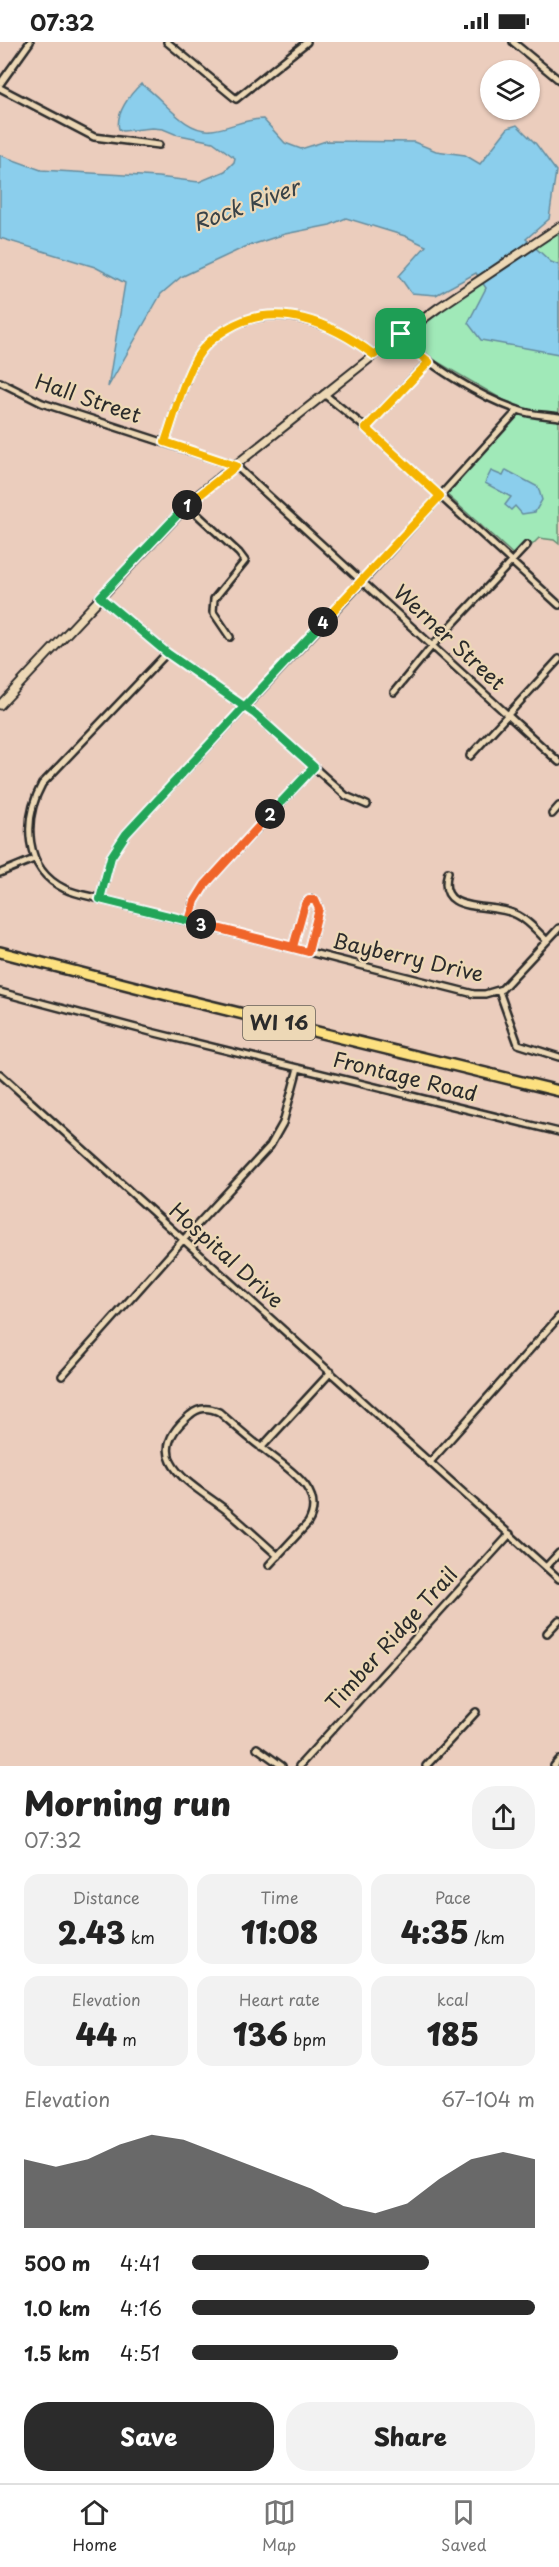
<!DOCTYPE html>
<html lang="en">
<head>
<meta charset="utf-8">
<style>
  :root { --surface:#fff; --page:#f2f2f2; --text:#222; --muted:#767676; --line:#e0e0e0; --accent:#2b2b2b }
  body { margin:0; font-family:"Playpen Sans",sans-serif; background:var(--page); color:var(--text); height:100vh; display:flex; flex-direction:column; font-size:22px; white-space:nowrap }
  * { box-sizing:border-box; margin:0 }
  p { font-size:20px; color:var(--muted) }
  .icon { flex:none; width:33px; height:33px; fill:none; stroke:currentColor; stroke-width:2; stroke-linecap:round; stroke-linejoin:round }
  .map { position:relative; height:1724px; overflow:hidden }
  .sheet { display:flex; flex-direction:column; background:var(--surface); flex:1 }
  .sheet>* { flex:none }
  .controls { position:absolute; left:480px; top:18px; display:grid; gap:12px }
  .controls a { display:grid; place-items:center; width:60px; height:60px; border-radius:50%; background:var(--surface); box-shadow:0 2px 4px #0004; font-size:30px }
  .pin { position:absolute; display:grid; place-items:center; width:51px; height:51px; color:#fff; margin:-26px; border-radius:12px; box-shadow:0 3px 9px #0006 }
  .km { position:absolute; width:30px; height:30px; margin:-15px; border-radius:50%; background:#222; color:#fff; font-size:16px; line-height:30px; text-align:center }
  .round { display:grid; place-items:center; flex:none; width:63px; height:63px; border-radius:24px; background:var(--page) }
  .overview { display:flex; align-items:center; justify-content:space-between; height:102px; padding:0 24px }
  h1 { font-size:33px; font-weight:800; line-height:45px }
  .stats { display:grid; grid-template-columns:repeat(3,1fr); gap:9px; height:102px; padding:6px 24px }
  .stats div { display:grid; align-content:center; border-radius:15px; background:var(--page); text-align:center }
  .stats b { font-size:30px; font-weight:800 }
  .stats small { font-size:16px; font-weight:400 }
  .stats p { font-size:16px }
  .chart { height:168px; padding:12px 24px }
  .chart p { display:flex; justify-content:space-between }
  .chart svg { width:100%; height:108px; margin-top:6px; fill:var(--accent); opacity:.7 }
  .action { display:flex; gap:12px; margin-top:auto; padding:12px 24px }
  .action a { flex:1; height:69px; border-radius:24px; background:var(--accent); color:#fff; font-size:24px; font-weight:800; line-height:69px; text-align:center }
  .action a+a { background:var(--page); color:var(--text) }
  ul { padding:0 24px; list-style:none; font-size:20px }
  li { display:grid; grid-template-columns:96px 72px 1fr; align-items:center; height:45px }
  li i { height:15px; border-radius:8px; background:var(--accent) }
  .status { display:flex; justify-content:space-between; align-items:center; height:42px; padding:0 30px; background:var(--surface); direction:ltr }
  .status svg { height:16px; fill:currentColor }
  .menu { display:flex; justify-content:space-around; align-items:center; height:84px; border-top:2px solid var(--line); background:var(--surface); font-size:16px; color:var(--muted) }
  .menu a { display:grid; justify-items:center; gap:3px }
  .menu .current { color:var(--accent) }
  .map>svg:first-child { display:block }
  .green { fill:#a0e9b8; stroke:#668a72; stroke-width:1.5 }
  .water { fill:#8bceec; stroke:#658d9f; stroke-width:1.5 }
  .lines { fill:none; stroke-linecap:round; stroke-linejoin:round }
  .minor-casing { stroke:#2b2b2b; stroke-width:10 }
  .tertiary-casing { stroke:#2b2b2b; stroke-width:11 }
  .trunk-casing { stroke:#2b2b2b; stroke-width:14 }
  .minor { stroke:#edd8b6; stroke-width:5 }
  .tertiary { stroke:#edd8b6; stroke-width:7 }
  .trunk { stroke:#fce080; stroke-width:9 }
  .split-1-casing { stroke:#fff; stroke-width:12 }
  .split-2-casing { stroke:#fff; stroke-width:12 }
  .split-3-casing { stroke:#fff; stroke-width:12 }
  .split-4-casing { stroke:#fff; stroke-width:12 }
  .split-5-casing { stroke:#fff; stroke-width:12 }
  .split-1 { stroke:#f5b400; stroke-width:8 }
  .split-2 { stroke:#22a559; stroke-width:8 }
  .split-3 { stroke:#f0652b; stroke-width:8 }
  .split-4 { stroke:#22a559; stroke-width:8 }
  .split-5 { stroke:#f5b400; stroke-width:8 }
  .labels { text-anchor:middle; stroke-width:4.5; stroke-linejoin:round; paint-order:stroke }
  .shield { fill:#edd8b6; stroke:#655f55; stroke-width:1.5 }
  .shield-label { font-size:20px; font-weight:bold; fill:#2b2b2b }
  .street-label { font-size:21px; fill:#2b2b2b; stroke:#edd8b6 }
  .water-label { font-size:22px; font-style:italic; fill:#394348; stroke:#edd8b6 }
</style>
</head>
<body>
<div class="status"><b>07:32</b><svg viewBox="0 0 49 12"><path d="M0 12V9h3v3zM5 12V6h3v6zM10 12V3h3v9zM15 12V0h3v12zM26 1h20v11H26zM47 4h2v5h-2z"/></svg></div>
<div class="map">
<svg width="559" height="1724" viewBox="0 0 559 1724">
  <rect width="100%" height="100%" fill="#ebcdbd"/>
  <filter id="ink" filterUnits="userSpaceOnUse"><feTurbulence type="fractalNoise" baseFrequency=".0167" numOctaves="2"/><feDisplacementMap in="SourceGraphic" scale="12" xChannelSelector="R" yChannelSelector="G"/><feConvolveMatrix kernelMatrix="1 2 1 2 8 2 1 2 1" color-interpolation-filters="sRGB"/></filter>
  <g filter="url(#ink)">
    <path class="green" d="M559 190V502L554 498 539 496 518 517 444 450 513 374 514 362 505 359 422 311 416 306 411 295 416 284Z"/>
    <path class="water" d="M141 42C163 55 183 91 212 88 229 86 244 77 263 77L285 101 301 107 326 99 414 100 436 109 465 113 480 122 508 86 517 83 536 102 556 129 549 177 526 197 551 220 559 223V312L481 298 468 281 486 246 476 231 436 253 411 251 399 234 426 204 405 194 346 176 330 183 285 192 245 205 181 235 161 252 108 345 125 241 95 225 0 196V113L41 128 158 135 199 140 225 129 234 120 235 116 213 100 175 92 163 87 152 86 123 89 119 87C115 72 130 52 141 42Z
      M506 428 538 445 542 458 535 470 522 472 515 464 511 468 505 463 511 455 485 441 491 429 503 434Z"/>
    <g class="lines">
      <g class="minor-casing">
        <path id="minor" d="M167 0 236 57 307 0
          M513 0 559 38
          M0 42 30 0
          M0 46 94 95 159 103
          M401 292C423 322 483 356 518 368 530 373 546 373 559 375
          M0 340 42 361 236 424 559 720
          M324 352 366 386 559 563
          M366 386 429 319
          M165 400C175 372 182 341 197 315 204 303 215 294 227 287 276 258 332 281 374 313
          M187 463 239 511 245 519 214 557 213 570 230 595
          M100 555 167 611 255 672 346 754 367 763
          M167 611 42 742C23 777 23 827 65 847 76 852 89 854 100 857L474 952H485L502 947 559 886
          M394 650 432 604 527 503
          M470 714 559 617
          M552 772 559 764
          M448 830C435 874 491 860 515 872 527 877 538 890 547 899
          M0 831 34 817
          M100 857 111 815 126 792 363 539 518 368
          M189 879 195 859 205 843 314 725
          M293 905 305 862 309 858H315L319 867 308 910
          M499 949 518 1002 559 1015
          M0 950 151 990 559 1090
          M0 1032 559 1537
          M62 1334 183 1198 270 1104 283 1081 298 1026
          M261 1406 331 1330
          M431 1419 559 1275
          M269 1523 308 1481C328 1447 283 1424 262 1406 247 1395 233 1382 219 1370 208 1365 199 1365 190 1373 137 1417 193 1442 226 1468 244 1483 261 1499 278 1514
          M546 1525 559 1511
          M547 1591 559 1578
          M257 1706 282 1724
          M299 1724 510 1492
          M426 1724 476 1670
          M554 1724 559 1718"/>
      </g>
      <g class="tertiary-casing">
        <path id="tertiary" d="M0 663 194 456 374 313 438 266 559 185"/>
      </g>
      <g class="trunk-casing">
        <path id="trunk" d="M0 910 186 958 559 1049"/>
      </g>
      <use href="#minor" class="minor"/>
      <use href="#tertiary" class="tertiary"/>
      <use href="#trunk" class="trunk"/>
    </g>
  </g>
  <g class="lines" filter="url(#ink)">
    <g class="split-1-casing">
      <path id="split-1" d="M187 463 236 424 165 400C175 372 182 341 197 315 204 303 215 294 227 287 276 257 332 281 374 313L401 292"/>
    </g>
    <g class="split-2-casing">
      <path id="split-2" d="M187 463 100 555 167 611 255 672 314 725 270 772"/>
    </g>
    <g class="split-3-casing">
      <path id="split-3" d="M201 882 293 905 305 862 309 858H315L319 867 308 910 189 879 195 859 205 843 270 772"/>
    </g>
    <g class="split-4-casing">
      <path id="split-4" d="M201 882 100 857 111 815 126 792 323 580"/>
    </g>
    <g class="split-5-casing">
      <path id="split-5" d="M323 580 440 454 366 386 429 320 415 309 401 292"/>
    </g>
    <use href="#split-1" class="split-1"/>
    <use href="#split-2" class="split-2"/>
    <use href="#split-3" class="split-3"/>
    <use href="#split-4" class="split-4"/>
    <use href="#split-5" class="split-5"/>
  </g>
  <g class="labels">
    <rect class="shield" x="243" y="964" width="72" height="34" rx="4.5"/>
    <g class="shield-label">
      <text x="279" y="988">WI 16</text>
    </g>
    <g class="street-label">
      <text transform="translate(88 357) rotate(19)" y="7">Hall Street</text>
      <text transform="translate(449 596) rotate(43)" y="7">Werner Street</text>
      <text transform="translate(408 916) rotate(13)" y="7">Bayberry Drive</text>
      <text transform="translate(405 1035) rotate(14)" y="7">Frontage Road</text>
      <text transform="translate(226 1214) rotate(42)" y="7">Hospital Drive</text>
      <text transform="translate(392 1597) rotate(-48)" y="7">Timber Ridge Trail</text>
    </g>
    <g class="water-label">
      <text transform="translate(246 163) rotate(-20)" y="8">Rock River</text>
    </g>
  </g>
</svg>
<div class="controls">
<a><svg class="icon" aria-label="layers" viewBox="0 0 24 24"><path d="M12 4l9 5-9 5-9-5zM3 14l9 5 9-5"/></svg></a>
</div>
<div class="pin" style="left:401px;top:292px;background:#1e9e55"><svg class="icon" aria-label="arrive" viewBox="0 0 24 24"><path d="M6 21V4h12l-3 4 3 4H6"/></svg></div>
<b class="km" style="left:187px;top:463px">1</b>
<b class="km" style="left:270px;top:772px">2</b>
<b class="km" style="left:201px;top:882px">3</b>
<b class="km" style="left:323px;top:580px">4</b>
</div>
<section class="sheet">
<div class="overview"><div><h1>Morning run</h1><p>07:32</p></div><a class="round"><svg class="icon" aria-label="share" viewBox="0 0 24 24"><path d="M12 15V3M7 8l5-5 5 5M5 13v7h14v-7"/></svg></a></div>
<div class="stats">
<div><p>Distance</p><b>2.43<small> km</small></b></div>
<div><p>Time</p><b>11:08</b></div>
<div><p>Pace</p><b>4:35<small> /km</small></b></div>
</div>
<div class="stats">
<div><p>Elevation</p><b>44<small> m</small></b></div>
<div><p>Heart rate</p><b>136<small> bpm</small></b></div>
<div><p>kcal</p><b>185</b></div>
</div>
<div class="chart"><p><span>Elevation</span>67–104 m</p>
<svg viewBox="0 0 160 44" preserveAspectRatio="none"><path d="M0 44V16L10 19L20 16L30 10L40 6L50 8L60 13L70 18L80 23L90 28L100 35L110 38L120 34L130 24L140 16L150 13L160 16V44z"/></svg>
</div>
<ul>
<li><b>500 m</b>4:41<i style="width:69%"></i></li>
<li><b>1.0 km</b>4:16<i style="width:100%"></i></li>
<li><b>1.5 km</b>4:51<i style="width:60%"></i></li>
</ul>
<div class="action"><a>Save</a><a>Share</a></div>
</section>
<nav class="menu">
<a class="current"><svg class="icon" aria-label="home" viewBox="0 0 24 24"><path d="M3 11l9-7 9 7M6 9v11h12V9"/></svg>Home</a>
<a><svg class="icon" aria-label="map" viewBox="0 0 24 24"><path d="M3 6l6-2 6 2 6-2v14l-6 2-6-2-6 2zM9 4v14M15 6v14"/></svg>Map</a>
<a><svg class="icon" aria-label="saved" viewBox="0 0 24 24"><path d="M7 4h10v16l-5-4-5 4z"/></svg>Saved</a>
</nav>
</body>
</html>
